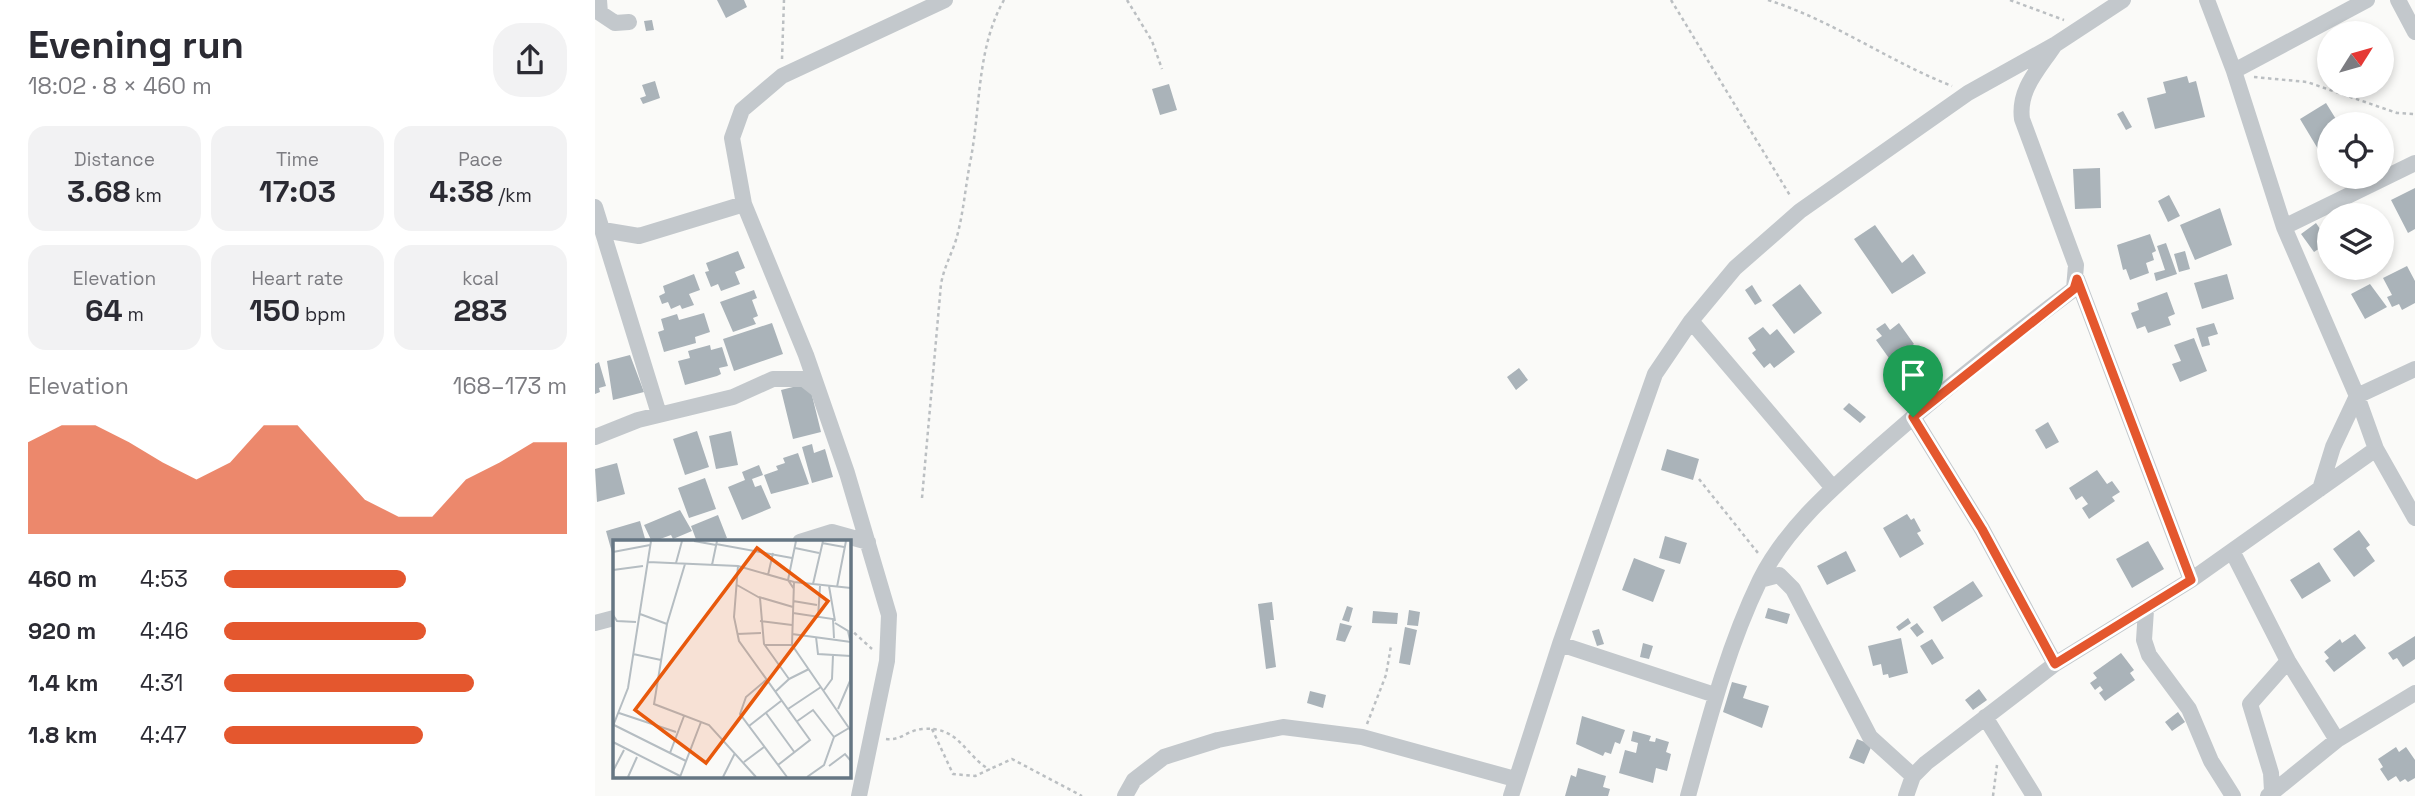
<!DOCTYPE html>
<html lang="en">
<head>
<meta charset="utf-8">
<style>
  :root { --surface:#fff; --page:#f2f2f3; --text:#2b2b33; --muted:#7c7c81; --accent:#e4572e }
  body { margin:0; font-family:"Space Grotesk",sans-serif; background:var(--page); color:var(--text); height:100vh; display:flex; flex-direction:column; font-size:26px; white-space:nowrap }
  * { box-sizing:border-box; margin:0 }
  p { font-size:23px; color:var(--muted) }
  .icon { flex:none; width:38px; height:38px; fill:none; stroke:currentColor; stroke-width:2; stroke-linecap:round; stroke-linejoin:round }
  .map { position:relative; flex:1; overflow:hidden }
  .side { display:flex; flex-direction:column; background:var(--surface); width:595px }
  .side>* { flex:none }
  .needle { width:46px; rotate:53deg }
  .buttons { position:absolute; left:1722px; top:21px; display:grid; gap:14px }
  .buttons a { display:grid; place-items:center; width:77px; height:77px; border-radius:50%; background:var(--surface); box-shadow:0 4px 10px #0003; font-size:35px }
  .pin { position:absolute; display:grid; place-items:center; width:60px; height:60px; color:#fff; margin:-72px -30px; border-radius:50% 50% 50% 0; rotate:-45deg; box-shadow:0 0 7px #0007 }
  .pin .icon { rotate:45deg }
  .round { display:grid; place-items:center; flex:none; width:74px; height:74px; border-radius:28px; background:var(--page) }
  .overview { display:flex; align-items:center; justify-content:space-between; height:119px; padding:0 28px }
  h1 { font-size:38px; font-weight:700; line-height:52px }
  .figures { display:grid; grid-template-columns:repeat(3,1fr); gap:10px; height:119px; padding:7px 28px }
  .figures div { display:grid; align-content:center; border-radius:18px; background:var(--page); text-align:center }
  .figures b { font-size:30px; font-weight:700 }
  .figures small { font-size:19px; font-weight:400 }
  .figures p { font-size:19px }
  .chart { height:196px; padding:14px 28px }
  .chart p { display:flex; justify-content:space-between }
  .chart svg { width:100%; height:126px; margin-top:7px; fill:var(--accent); opacity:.7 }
  ul { padding:0 28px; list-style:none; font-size:23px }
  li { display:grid; grid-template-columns:112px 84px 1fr; align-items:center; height:52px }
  li i { height:18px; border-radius:9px; background:var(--accent) }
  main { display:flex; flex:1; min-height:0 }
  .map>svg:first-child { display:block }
  .building { fill:#aab3b9 }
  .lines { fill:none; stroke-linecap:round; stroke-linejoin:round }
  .path { stroke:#bbbfc2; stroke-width:2.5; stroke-dasharray:3.5 3.5; stroke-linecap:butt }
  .minor { stroke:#c3c8cc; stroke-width:16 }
  .route-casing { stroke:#fff; stroke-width:14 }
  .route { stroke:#e4572e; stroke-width:9 }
  .inset-road { fill:none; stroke:#b5bdc2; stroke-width:2 }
  .view { fill:#e8590c; fill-opacity:0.15; stroke:#e8590c; stroke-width:3.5 }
  .inset-edge { fill:none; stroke:#657683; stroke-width:3.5 }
</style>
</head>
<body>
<main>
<section class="side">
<div class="overview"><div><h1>Evening run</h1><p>18:02 · 8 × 460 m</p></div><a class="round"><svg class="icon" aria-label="share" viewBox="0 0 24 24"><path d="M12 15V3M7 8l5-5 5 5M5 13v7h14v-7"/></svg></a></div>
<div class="figures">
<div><p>Distance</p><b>3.68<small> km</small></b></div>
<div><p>Time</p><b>17:03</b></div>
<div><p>Pace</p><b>4:38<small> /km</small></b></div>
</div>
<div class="figures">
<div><p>Elevation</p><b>64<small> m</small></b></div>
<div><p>Heart rate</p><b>150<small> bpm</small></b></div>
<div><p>kcal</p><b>283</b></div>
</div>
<div class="chart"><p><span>Elevation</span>168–173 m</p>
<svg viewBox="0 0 160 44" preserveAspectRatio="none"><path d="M0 44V12L10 6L20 6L30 12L40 19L50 25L60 19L70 6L80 6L90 19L100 32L110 38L120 38L130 25L140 19L150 12L160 12V44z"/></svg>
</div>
<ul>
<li><b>460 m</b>4:53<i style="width:53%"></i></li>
<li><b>920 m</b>4:46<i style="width:59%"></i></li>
<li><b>1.4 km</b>4:31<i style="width:73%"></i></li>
<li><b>1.8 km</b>4:47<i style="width:58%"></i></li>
</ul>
</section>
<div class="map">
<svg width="1820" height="796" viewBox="0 0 1820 796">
  <rect width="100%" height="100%" fill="#fafaf8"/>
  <path class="building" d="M122 0H149L152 7 131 18Z
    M57 20 59 30 51 31 49 21Z
    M1592 76 1594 83 1601 81 1610 117 1560 129 1552 98 1571 93 1568 82Z
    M60 81 65 98 48 104 45 98 51 96 47 85Z
    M574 84 582 110 565 115 557 89Z
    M1731 103 1744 124H1734V142L1723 149 1705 119Z
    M1528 111 1537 127 1531 130 1522 114Z
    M1505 168 1506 208 1480 209 1478 169Z
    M1820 188V229L1813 233 1796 200Z
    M1574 195 1585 216 1573 222 1563 201Z
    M1625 208 1637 245 1600 260 1585 225Z
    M1721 223 1734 242 1719 252 1706 234Z
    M1280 225 1307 263 1318 254 1331 273 1297 294 1259 239Z
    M1555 234 1561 251 1557 253 1559 260 1551 263 1554 273 1535 280 1531 269 1528 270 1522 245Z
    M1571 243 1582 274 1561 281 1559 273 1570 270 1562 246Z
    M143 251 150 268 140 272 145 284 126 291 123 284 116 287 110 272 114 271 111 263Z
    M1590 251 1595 269 1584 272 1579 254Z
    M1812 266 1820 281V303L1807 310 1804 304 1797 307 1792 297 1797 295 1788 278Z
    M99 274 105 290 94 294 99 305 87 309 85 305 76 309 73 302 67 304 64 296 70 293 68 286Z
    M1632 274 1639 299 1607 309 1599 283Z
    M1205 284 1227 313 1199 334 1177 305Z
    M1775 284 1792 307 1770 319 1756 294Z
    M1157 285 1167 301 1160 305 1150 290Z
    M159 290 162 298 157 300 163 316 158 318 161 324 138 332 125 302Z
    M1572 292 1580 314 1573 317 1576 325 1553 333 1550 326 1542 329 1536 313 1544 310 1542 303Z
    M109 313 115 332 100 337 101 343 69 352 63 332 69 330 66 319 82 314 84 320Z
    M177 323 188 354 139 371 128 339Z
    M1290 323 1295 330 1304 323 1319 344 1296 361 1281 340 1287 336 1281 329Z
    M1619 323 1623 334 1613 337 1615 345 1607 347 1601 328Z
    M1168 327 1175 335 1182 329 1200 352 1179 368 1175 363 1169 368 1157 353 1161 350 1153 338Z
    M1599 338 1612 371 1585 382 1577 364 1586 361 1579 345Z
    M115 345 116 350 127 347 133 366 124 368 126 374 122 376 90 385 83 361 95 358 93 351Z
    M35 355 49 392 18 400 12 361Z
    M4 362 11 386 4 388 5 392 0 394V364Z
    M924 368 933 380 921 390 912 377Z
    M214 383 226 432 198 439 186 390Z
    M1254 403 1271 417 1265 423 1248 409Z
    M1453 422 1464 442 1451 449 1440 430Z
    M102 431 114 467 90 475 78 439Z
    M136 431 143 465 121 469 114 436Z
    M217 444 219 453 230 449 238 477 217 483 207 447Z
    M1072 449 1104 459 1098 480 1066 470Z
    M203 453 214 484 176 494 169 475 183 470 181 466 190 463 188 458Z
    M22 463 30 494 2 502 0 469Z
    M164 465 168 475 157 479 160 487 166 485 176 508 147 520 133 487 150 480 147 472Z
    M1502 470 1512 484 1517 481 1525 492 1517 497 1520 501 1494 519 1487 508 1493 504 1487 496 1481 500 1474 488Z
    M110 478 121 509 94 518 83 488Z
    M85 510 97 531 78 539 76 535 57 542 49 525Z
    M1312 514 1316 520 1319 518 1326 531 1322 533 1329 544 1305 558 1288 528Z
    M123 515 132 538 123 542H102L96 526Z
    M45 521 51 542H19L18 556 11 531Z
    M1764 530 1775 545 1771 548 1780 561 1759 577 1738 549Z
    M1070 536 1092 543 1085 564 1064 558Z
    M1553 541 1569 569 1537 588 1521 559Z
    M1251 551 1261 571 1232 585 1222 566Z
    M1039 558 1070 570 1058 602 1027 590Z
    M1724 562 1736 581 1707 599 1695 580Z
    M1378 581 1388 596 1347 622 1338 607Z
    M677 602 679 620H675L681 667 671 669 663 604Z
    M752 606 758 608 754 622 747 620Z
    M1173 608 1195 614 1192 624 1170 618Z
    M814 610 825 612 823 626 812 625Z
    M778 611 803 613 802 624 777 623Z
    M1313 618 1316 623 1304 631 1301 627Z
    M745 623 757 626 750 642 741 640Z
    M1322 623 1329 632 1322 637 1315 628Z
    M810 627 822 630 815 665 804 663Z
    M1004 629 1009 644 1002 646 997 631Z
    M1760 634 1771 648 1739 672 1730 661 1734 658 1729 652 1745 639 1747 643Z
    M1820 636V659L1808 667 1802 658 1798 660 1793 653Z
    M1306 638 1313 673 1294 678 1293 674 1288 675 1286 664 1278 666 1273 646Z
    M1337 639 1349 658 1337 665 1325 646Z
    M1048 643 1058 646 1054 659 1045 657Z
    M1526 653 1539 670 1535 673 1540 680 1510 701 1504 693 1508 690 1505 686 1500 690 1495 683 1502 678 1498 673Z
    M1137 682 1152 686 1148 698 1174 706 1167 728 1128 712Z
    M1384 689 1392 700 1378 710 1370 700Z
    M715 691 731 695 728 708 712 703Z
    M1583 712 1590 722 1577 731 1570 722Z
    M987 716 1030 730 1025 744 1020 742 1016 754 1010 752 1008 756 981 744Z
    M1038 731 1056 736 1054 741 1060 742 1061 738 1074 742 1071 752 1076 754 1072 771 1061 768 1058 783 1024 773 1030 750 1041 753 1043 743 1036 741Z
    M1262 739 1277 745 1269 764 1254 758Z
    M1801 747 1804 752 1811 747 1820 760V778L1813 782 1810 779 1805 782 1801 776 1793 781 1785 769 1788 767 1783 759Z
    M983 768 1011 776 1008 787 1015 789 1013 796H970L976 775 981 777Z"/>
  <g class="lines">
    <path class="path" d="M532 0 557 41 567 69
      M1076 0 1196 197
      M1173 0C1239 21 1293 61 1357 86
      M1415 0 1469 20
      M187 59 189 0
      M1659 77 1712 82 1802 113 1820 114
      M1104 479 1163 553
      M327 498 346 284C349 268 355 257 360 243 368 218 370 189 375 163 386 109 381 49 409 0
      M254 628 277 649
      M772 724 791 675 796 646
      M337 729 358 774 380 776 417 759 487 796
      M291 739C306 741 313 730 327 729 365 726 369 755 395 770
      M1398 796 1402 765"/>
    <path class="minor" d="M4 0 5 13 20 23 34 22
      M1612 0 1639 71 1689 227 1762 396 1781 449 1820 518
      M1803 0 1820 32
      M1639 71 1772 0
      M0 207 64 414
      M1689 227 1820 163
      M8 230 44 236 149 204
      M1482 279 1596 580
      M1096 321 1238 488
      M1318 417 1387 529 1460 664
      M0 437 43 420 138 397 178 379H209L223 390
      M1725 489 1738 447 1762 396 1820 369
      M205 542 237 532 273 542
      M1637 551 1693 661 1742 740
      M1165 580 1184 575 1198 589 1275 737 1318 776
      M1551 610 1549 640 1554 655 1594 709 1616 761 1638 796
      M0 623 19 618
      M965 644 1120 695
      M1390 717 1439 796
      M1677 791 1676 773 1655 704 1693 661
      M264 796 292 661 294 615 252 473 211 355 149 204 137 138 147 110 187 76 350 0
      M530 796 539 780 569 757 623 740 688 727 767 737 920 779
      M916 796 965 644 1060 374 1096 321 1140 268 1205 211 1373 93 1461 44 1528 0
      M1093 796C1113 723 1132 648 1165 580 1192 526 1241 485 1285 446 1347 391 1412 339 1479 289L1481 265 1427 119C1423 90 1443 70 1459 46
      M1311 796 1318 776 1331 763 1460 664 1596 580 1781 449
      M1673 796 1742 740 1820 693"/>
  </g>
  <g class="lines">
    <g class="route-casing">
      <path id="route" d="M1482 279 1596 580 1460 664 1387 529 1318 417 1479 289Z"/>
    </g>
    <use href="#route" class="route"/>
  </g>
  <g transform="translate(18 540)">
    <rect width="238" height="238" fill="#fafaf8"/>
    <path class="inset-road" d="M81 1 103 5M209 3 231 7M103 4 179 18M182 8 206 13M0 12 37 5M35 22 125 26 181 42 238 48M63 23 69 1M72 24 54 84 41 164 96 185 143 237M99 25 104 1M125 26 121 77 126 101 197 200 165 225M0 30 30 26M155 35 160 13M181 42 179 105 238 191M200 44 210 1M124 45 147 58 151 104 176 139 162 152M216 46 222 81M224 47 233 1M181 49 175 40 183 1M146 57 180 67M180 61 204 65M180 73 220 79 221 98M27 74 54 84M0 75 4 81 23 82M205 78 207 46M147 81 179 85M222 83 235 91 237 100M124 94 148 93M179 94 238 102M203 97 205 114 238 116M152 105H179M20 114 48 120M176 139 196 129M153 140 133 157 127 174 174 237M211 150 219 139 220 115M175 169 208 147M225 169 237 141 238 104M6 173 63 192M153 173 182 213M183 182 200 170 221 197M1 185 73 221M0 186 15 148 38 1M136 186 168 161M0 202 67 236M57 213 71 176M131 222 151 207M216 226 232 214 238 221M0 231 11 210M15 237 24 217M67 237 88 182M110 237 122 213M194 237 211 225 221 197 236 188"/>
    <path class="view" d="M144 8 215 61 93 223 22 170Z"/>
    <rect width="238" height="238" class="inset-edge"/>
  </g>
</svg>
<div class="buttons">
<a><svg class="needle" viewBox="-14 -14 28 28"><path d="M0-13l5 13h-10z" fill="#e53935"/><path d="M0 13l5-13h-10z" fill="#7c7c81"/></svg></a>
<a><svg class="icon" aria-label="locate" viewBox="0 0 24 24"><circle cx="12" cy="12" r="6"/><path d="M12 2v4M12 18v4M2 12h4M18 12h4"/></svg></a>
<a><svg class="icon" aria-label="layers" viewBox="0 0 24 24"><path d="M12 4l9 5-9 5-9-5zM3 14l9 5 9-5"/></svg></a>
</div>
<div class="pin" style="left:1318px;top:417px;background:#1e9e55"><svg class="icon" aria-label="arrive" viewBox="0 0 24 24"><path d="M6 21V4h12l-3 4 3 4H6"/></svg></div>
</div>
</main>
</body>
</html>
